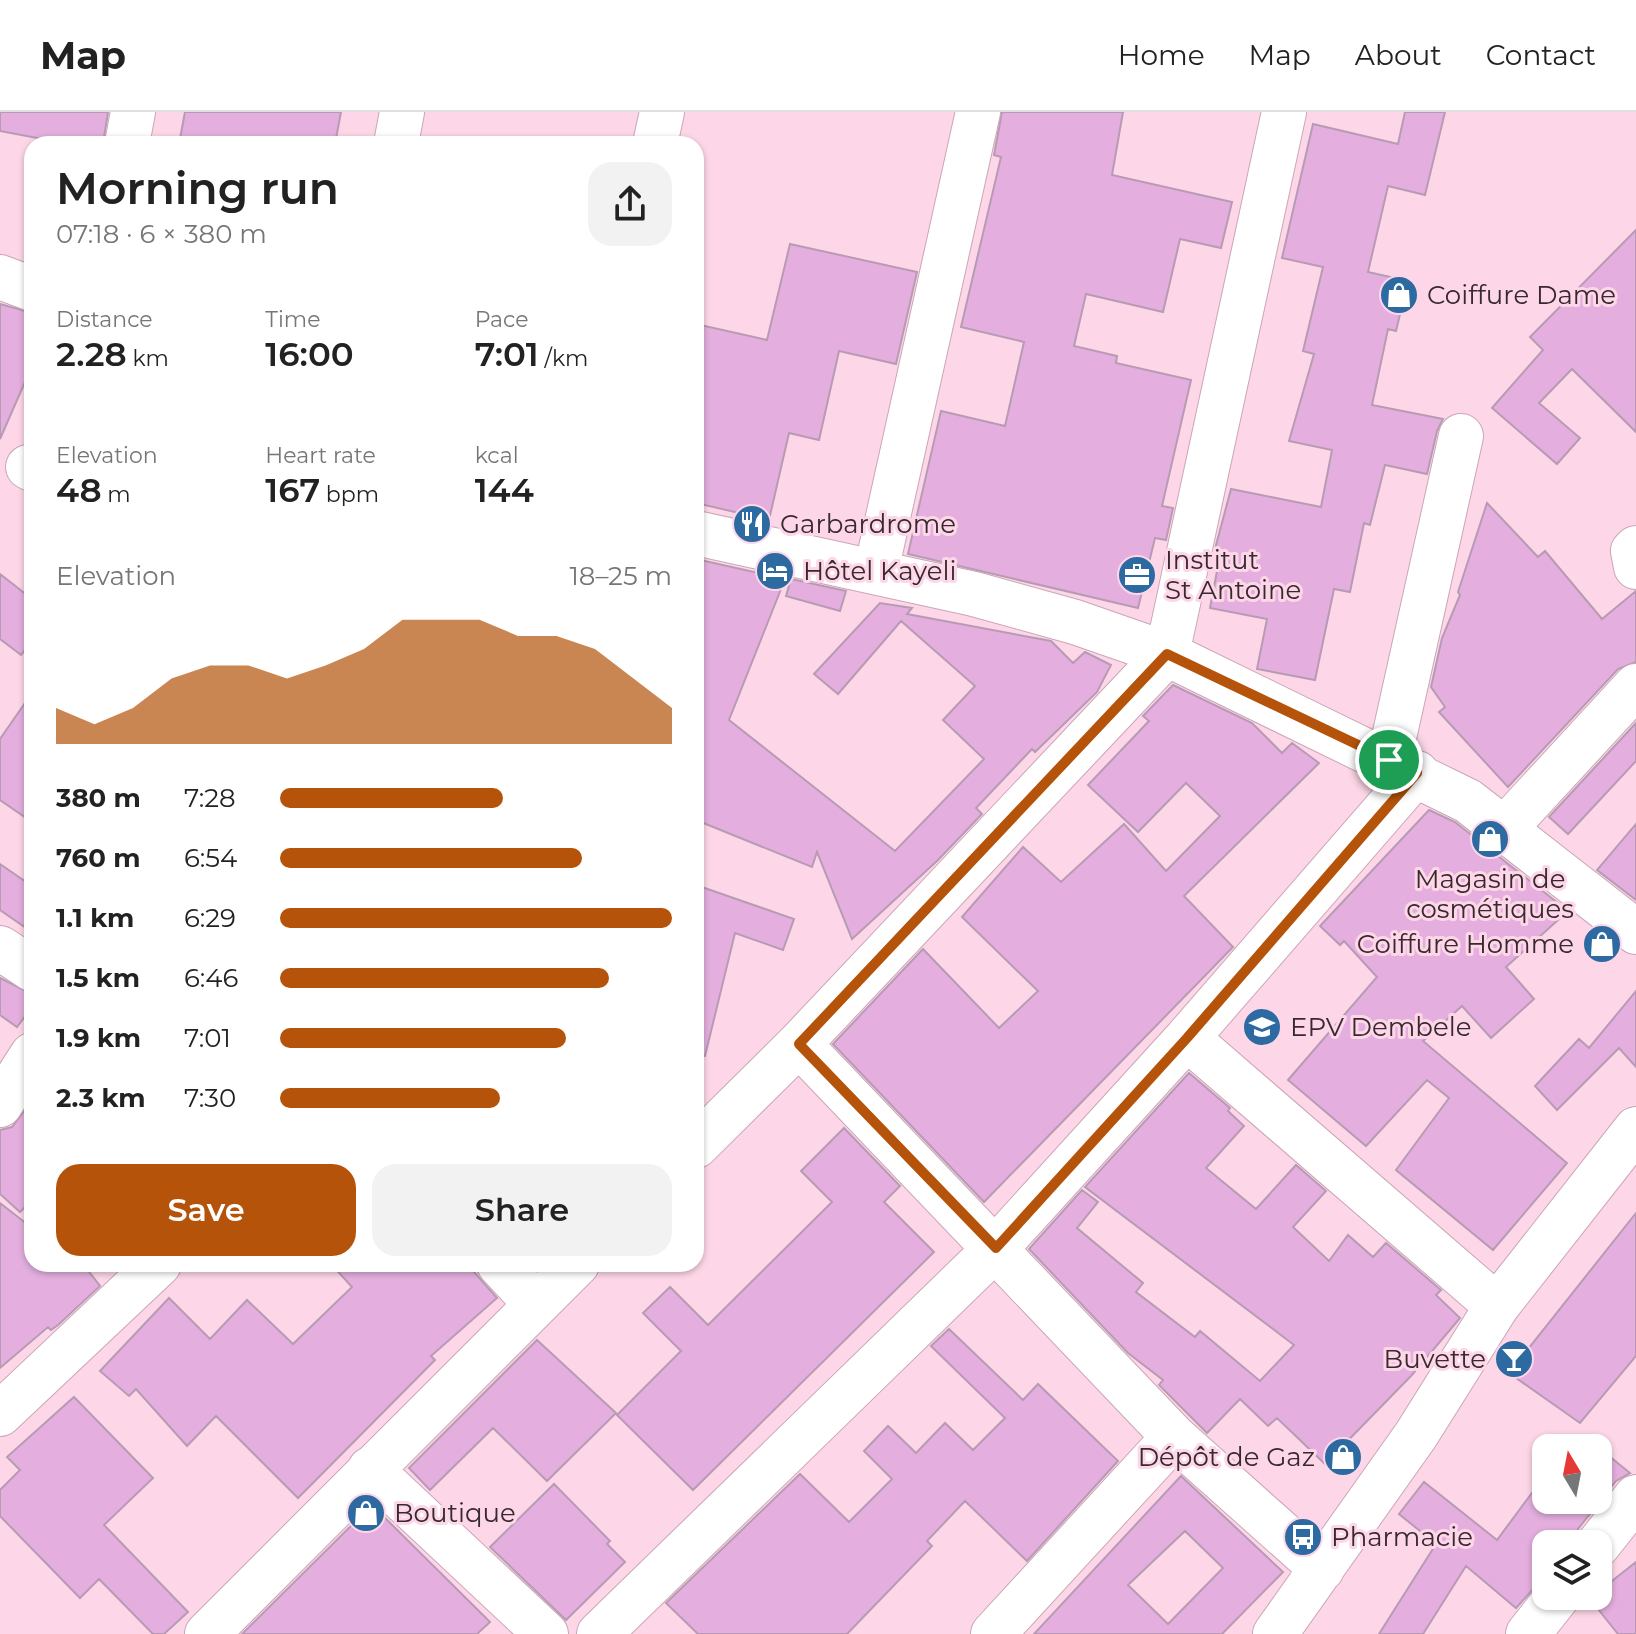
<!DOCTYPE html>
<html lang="en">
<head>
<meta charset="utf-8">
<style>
  :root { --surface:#fff; --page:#f2f2f2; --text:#222; --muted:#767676; --line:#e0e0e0; --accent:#b45309 }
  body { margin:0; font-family:Montserrat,sans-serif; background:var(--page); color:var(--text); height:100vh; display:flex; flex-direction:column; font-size:30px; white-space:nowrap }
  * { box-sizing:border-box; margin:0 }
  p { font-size:26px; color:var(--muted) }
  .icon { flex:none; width:44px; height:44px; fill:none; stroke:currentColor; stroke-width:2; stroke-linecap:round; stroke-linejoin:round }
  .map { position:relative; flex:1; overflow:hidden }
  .sheet { position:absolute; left:24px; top:24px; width:680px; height:1136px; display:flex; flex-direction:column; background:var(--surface); border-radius:24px; box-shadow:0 2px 6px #0004 }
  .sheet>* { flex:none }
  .needle { width:52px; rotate:350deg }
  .fabs { position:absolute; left:1532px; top:1322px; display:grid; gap:16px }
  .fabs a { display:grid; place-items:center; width:80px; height:80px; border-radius:16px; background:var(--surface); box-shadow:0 2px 6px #0004; font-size:40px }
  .pin { position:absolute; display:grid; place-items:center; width:68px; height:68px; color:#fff; margin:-34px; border:4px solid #fff; border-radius:50%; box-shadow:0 2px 8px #0007 }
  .round { display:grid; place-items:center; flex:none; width:84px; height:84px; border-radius:24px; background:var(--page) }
  .headline { display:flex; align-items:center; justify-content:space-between; height:136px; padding:0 32px }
  h1 { font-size:44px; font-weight:600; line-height:60px }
  .stats { display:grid; grid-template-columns:repeat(3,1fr); gap:12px; height:136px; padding:8px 32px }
  .stats div { display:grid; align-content:center }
  .stats b { font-size:34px; font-weight:600 }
  .stats small { font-size:22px; font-weight:400 }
  .stats p { font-size:22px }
  .chart { height:224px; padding:16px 32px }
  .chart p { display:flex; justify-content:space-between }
  .chart svg { width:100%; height:144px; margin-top:8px; fill:var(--accent); opacity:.7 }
  .primary-button { display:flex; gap:16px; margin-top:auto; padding:16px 32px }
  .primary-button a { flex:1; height:92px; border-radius:24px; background:var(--accent); color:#fff; font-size:32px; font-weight:600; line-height:92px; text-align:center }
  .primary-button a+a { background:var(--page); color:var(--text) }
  ul { padding:0 32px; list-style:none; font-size:26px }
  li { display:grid; grid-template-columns:128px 96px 1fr; align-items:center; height:60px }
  li i { height:20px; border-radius:10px; background:var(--accent) }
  header { display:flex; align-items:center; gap:48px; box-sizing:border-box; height:112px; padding:0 40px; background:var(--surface); border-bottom:2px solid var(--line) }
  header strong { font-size:38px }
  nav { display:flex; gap:44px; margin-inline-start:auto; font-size:28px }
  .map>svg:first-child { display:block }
  .building { fill:#e4afde; stroke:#b79bb4; stroke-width:2; fill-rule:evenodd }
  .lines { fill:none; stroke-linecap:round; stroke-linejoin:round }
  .minor-casing { stroke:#caa6b6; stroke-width:46 }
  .minor { stroke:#fff; stroke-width:44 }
  .route-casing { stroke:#fff; stroke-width:16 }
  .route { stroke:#b45309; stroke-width:10 }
  .labels { text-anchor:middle; stroke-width:6; stroke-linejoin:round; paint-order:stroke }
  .poi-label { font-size:26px; fill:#37292f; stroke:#fdd7e7; text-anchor:start }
</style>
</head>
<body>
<header>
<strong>Map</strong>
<nav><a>Home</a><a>Map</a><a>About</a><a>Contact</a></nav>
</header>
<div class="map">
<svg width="1636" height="1522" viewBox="0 0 1636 1522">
  <rect width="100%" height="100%" fill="#fdd7e7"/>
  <path class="building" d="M0 0H108L103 32H69L0 19Z
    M185 0H341L335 32H179Z
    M1002 0H1123L1112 63 1232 90 1221 136 1180 127 1163 200 1086 182 1074 234 1117 244 1116 251 1191 268 1162 394 1173 396 1166 428 1155 426 1138 496 908 442 941 299 1005 314 1024 230 961 215 1001 45 994 43Z
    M1405 0H1445L1425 83 1388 74 1368 160 1408 169 1396 219 1388 217 1372 293 1443 307 1437 319 1427 362 1385 353 1370 413 1364 411 1350 480 1334 477 1315 568 1257 557 1267 507 1210 496 1221 438 1215 437 1231 377 1321 395 1332 338 1289 329 1314 242 1303 239 1323 155 1282 146 1313 12 1398 32Z
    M1636 118V320L1572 257 1539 291 1580 326 1557 352 1492 296 1543 238 1530 225Z
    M790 132 917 160 896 252 839 239 819 328 789 321 769 408 696 391V212L767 228Z
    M0 192 32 201V254L0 327Z
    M1487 391 1538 445 1545 439 1602 507 1636 479V550L1618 557 1508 675 1439 600 1445 595 1431 575 1442 526 1460 483 1458 480Z
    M696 447 785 467 729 608 895 739 984 647 943 608 975 574 901 509 838 582 814 562 880 491 912 496 907 502 1051 529 1073 551 1085 540 1111 553 1097 580 1035 640 1032 637 976 696 982 702 938 748 852 827 817 740 812 755 696 708Z
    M0 462 32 487V530L21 543 0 527Z
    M791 467 846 479 840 499 786 484Z
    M1173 573 1252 611 1282 641 1292 631 1319 651 1184 784 1233 835 984 1090 833 932 923 837 999 916 1038 879 962 805 1023 735 1061 770 1124 712 1166 759 1220 704 1186 671 1138 720 1088 673 1149 609 1143 604Z
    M32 581V710L0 688V627Z
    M1636 611V649L1568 722 1549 705Z
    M1429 698 1455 710 1568 799 1506 855 1534 887 1491 926 1462 894 1423 929 1567 1051 1493 1138 1396 1058 1449 986 1427 968 1366 1034 1288 968 1377 865 1344 829 1340 833 1320 814Z
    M1636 712V788L1597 758Z
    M0 752 32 774V820L0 798Z
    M696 773 794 807 783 838 735 821 705 944 696 943Z
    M0 866 32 882V895L17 915 0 903Z
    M1636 879V955L1619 936 1557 998 1535 974 1579 927 1589 936Z
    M1189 961 1230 996 1228 999 1244 1014 1206 1056 1256 1097 1296 1053 1326 1079 1293 1115 1329 1149 1348 1123 1373 1145 1386 1131 1441 1178 1436 1183 1460 1206 1411 1264 1325 1352 1277 1306 1268 1314 1240 1287 1207 1321 1159 1273 1163 1268 1128 1241 1029 1137 1082 1078 1098 1090 1077 1116 1143 1171 1136 1180 1195 1225 1200 1219 1260 1269 1294 1233 1085 1075Z
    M32 989V1088L20 1100 0 1082V1018L12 1015Z
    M844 1016 900 1074 884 1090 934 1140 693 1378 617 1303 681 1239 643 1201 670 1175 708 1213 832 1090 801 1059Z
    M0 1091 32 1116V1152H83L100 1174 58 1213 51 1218 48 1215 0 1256Z
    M1636 1101V1244L1580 1311 1509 1261Z
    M331 1152H467L497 1186 431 1244 435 1248 298 1386 216 1304 187 1334 136 1277 129 1284 100 1259 169 1186 210 1227 247 1188 293 1232 352 1175Z
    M949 1217 1023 1288 1038 1272 1118 1349 1027 1449 965 1389 927 1429 932 1434 847 1522H698L666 1491 800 1362 849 1410 892 1367 864 1339 888 1314 916 1341 945 1311 973 1338 1005 1306 931 1234Z
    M537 1228 616 1301 547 1369 493 1316 430 1378 409 1356Z
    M74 1285 153 1366 104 1413 188 1500 164 1522H153L99 1467 80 1486 0 1404V1378L20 1358 7 1345Z
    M1598 1335 1630 1361 1616 1369 1578 1417 1573 1432H1546V1463L1516 1496 1466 1454 1423 1522H1379L1436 1432 1399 1402 1424 1370 1497 1428 1546 1362V1388H1598Z
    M1181 1364 1283 1460 1222 1522H1034ZM1185 1419 1223 1456 1168 1512 1128 1473Z
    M554 1372 610 1429 607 1432 625 1450 566 1508 490 1435Z
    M372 1393 490 1510 477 1522H242Z
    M1636 1450V1522H1618L1590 1487 1598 1484V1480Z"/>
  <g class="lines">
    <g class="minor-casing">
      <path id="minor" d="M127 32 133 0
        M396 32 402 0
        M655 32 662 0
        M0 165 32 177
        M28 355 32 357
        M696 421 974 482 1075 510 1167 542 1468 689 1636 820
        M1636 436 1633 439 1636 455
        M876 459 978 0
        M1389 648 1461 324
        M1506 715 1636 574
        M0 836 32 857
        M1187 926 1497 1194
        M799 932 1174 1325 1322 1457
        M0 993 32 943
        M696 1034 799 932 1167 542 1284 0
        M499 1152 536 1192
        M0 1302 159 1152
        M370 1357 546 1522
        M1598 1433 1636 1385
        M207 1522 577 1152
        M599 1522 996 1136 1187 926 1417 661
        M993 1522 1174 1325
        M1275 1522 1416 1323 1497 1194 1636 1017
        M1528 1522 1558 1484"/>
    </g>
    <use href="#minor" class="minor"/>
  </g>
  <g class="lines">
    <g class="route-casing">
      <path id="route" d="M1167 542 1417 661 1187 926 996 1136 799 932Z"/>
    </g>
    <use href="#route" class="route"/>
  </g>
  <defs>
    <g id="shop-disc" transform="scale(2)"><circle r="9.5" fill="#2d6aa1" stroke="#fdd7e7"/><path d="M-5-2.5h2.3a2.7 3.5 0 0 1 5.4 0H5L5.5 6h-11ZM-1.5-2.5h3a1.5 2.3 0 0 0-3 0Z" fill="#fff"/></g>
    <g id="restaurant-disc" transform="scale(2)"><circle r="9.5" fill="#2d6aa1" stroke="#fdd7e7"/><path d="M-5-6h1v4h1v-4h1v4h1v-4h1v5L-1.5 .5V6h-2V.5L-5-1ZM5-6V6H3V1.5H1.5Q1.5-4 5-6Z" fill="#fff"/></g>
    <g id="hotel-disc" transform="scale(2)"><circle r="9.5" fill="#2d6aa1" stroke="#fdd7e7"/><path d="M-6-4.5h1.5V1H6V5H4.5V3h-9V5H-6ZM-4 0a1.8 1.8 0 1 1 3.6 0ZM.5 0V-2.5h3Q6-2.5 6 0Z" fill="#fff"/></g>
    <g id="office-disc" transform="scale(2)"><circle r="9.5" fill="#2d6aa1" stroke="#fdd7e7"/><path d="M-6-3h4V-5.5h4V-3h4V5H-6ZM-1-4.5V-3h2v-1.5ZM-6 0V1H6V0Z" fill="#fff"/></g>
    <g id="school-disc" transform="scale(2)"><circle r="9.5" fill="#2d6aa1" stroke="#fdd7e7"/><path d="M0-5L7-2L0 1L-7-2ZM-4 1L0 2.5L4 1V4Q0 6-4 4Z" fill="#fff"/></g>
    <g id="bar-disc" transform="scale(2)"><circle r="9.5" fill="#2d6aa1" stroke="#fdd7e7"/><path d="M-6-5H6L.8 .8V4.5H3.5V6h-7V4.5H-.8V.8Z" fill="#fff"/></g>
    <g id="bus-disc" transform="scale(2)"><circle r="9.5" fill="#2d6aa1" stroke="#fdd7e7"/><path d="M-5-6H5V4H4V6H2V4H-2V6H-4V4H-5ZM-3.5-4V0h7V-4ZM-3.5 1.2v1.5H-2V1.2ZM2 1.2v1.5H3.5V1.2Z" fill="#fff"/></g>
  </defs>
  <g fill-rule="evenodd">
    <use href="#shop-disc" x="1399" y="183"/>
    <use href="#restaurant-disc" x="752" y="412"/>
    <use href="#hotel-disc" x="775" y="459"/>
    <use href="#office-disc" x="1137" y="463"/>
    <use href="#shop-disc" x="1490" y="727"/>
    <use href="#shop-disc" x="1602" y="832"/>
    <use href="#school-disc" x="1262" y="915"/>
    <use href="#bar-disc" x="1514" y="1247"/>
    <use href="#shop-disc" x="1343" y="1345"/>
    <use href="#shop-disc" x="366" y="1401"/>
    <use href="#bus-disc" x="1303" y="1425"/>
  </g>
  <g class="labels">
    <g class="poi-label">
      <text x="1427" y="192">Coiffure Dame</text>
      <text x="780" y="421">Garbardrome</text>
      <text x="1165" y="457">Institut<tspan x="1165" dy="30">St Antoine</tspan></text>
      <text x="803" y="468">Hôtel Kayeli</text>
      <text x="1490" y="776" text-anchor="middle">Magasin de<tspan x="1490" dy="30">cosmétiques</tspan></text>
      <text x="1574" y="841" text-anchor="end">Coiffure Homme</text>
      <text x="1290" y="924">EPV Dembele</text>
      <text x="1486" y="1256" text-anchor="end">Buvette</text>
      <text x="1315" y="1354" text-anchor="end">Dépôt de Gaz</text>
      <text x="394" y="1410">Boutique</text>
      <text x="1331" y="1434">Pharmacie</text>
    </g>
  </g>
</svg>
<div class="fabs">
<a><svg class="needle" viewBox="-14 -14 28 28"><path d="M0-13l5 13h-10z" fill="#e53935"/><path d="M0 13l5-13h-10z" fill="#767676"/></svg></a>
<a><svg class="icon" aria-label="layers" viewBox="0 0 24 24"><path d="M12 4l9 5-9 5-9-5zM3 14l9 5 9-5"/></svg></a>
</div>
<div class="pin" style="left:1389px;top:648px;background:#1e9e55"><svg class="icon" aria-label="arrive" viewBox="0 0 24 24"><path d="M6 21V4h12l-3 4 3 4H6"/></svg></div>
<section class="sheet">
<div class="headline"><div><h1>Morning run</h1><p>07:18 · 6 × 380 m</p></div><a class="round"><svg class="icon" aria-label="share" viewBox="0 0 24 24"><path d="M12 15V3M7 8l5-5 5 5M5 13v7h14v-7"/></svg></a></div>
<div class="stats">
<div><p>Distance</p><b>2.28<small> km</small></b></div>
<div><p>Time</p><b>16:00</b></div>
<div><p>Pace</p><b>7:01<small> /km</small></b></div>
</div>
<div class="stats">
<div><p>Elevation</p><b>48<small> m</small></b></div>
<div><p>Heart rate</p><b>167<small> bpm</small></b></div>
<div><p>kcal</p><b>144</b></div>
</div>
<div class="chart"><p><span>Elevation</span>18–25 m</p>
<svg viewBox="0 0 160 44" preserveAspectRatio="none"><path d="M0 44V33L10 38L20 33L30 24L40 20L50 20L60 24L70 20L80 15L90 6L100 6L110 6L120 11L130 11L140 15L150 24L160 33V44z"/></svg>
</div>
<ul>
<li><b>380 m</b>7:28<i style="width:57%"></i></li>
<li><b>760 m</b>6:54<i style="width:77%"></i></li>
<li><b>1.1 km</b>6:29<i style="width:100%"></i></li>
<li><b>1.5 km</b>6:46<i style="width:84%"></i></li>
<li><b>1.9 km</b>7:01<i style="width:73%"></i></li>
<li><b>2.3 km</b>7:30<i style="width:56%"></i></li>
</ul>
<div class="primary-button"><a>Save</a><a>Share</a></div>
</section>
</div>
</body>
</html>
